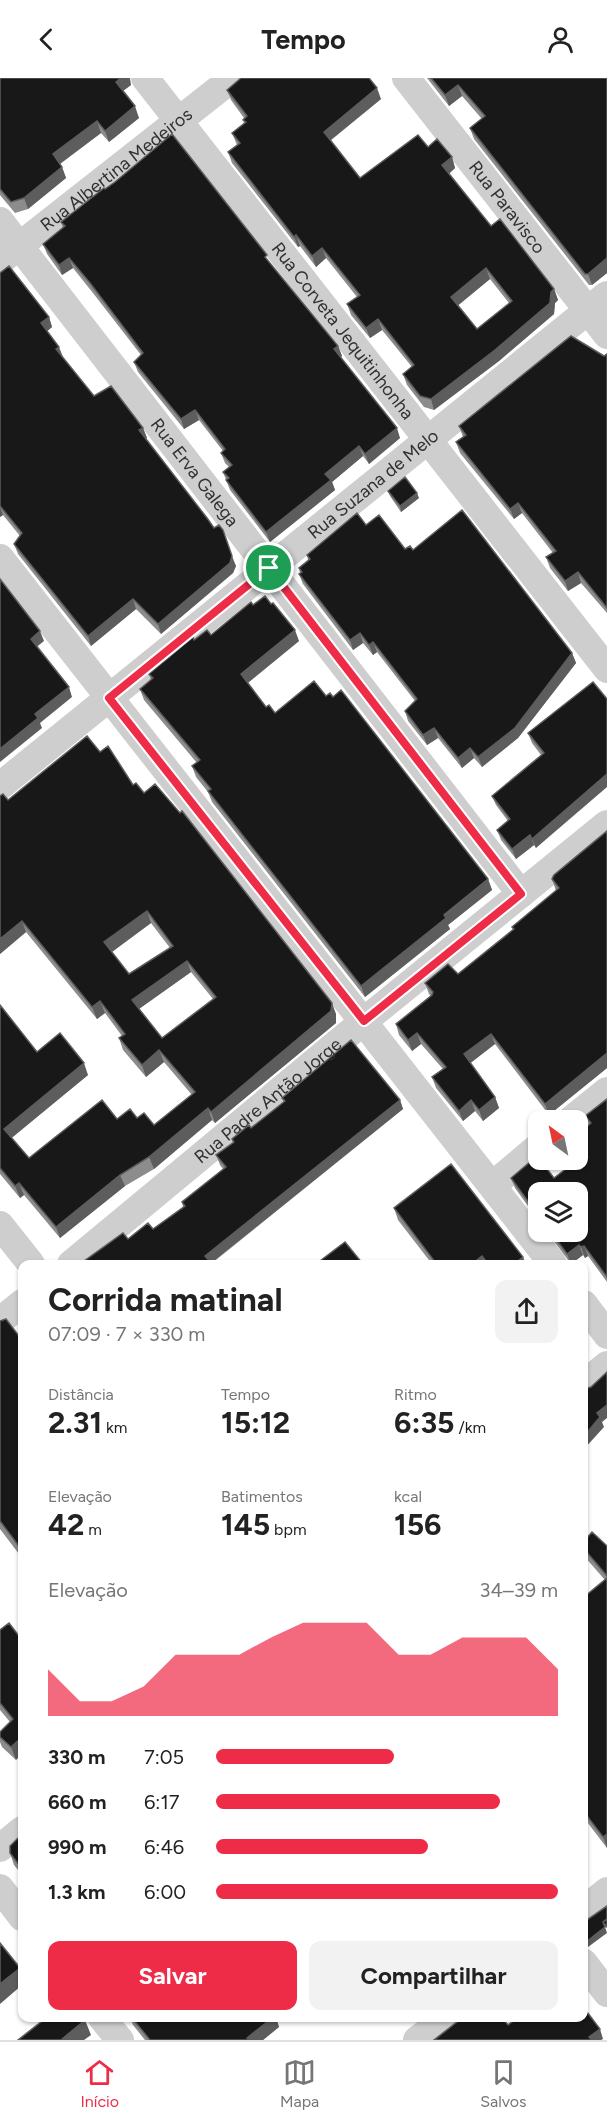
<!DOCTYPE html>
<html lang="pt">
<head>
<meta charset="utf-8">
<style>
  :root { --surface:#fff; --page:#f2f2f2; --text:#222; --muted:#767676; --line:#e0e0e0; --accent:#ef2c48 }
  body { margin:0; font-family:Figtree,sans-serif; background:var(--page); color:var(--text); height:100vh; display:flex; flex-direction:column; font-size:22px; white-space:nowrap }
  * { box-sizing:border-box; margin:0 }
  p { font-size:20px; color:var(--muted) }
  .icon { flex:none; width:33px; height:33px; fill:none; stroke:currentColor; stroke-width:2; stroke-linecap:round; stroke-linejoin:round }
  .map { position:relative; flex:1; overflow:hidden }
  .panel { position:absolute; left:18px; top:1182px; width:570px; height:762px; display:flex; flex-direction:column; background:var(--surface); border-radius:12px; box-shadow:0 2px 4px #0004 }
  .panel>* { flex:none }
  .needle { width:39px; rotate:327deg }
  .buttons { position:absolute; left:528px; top:1032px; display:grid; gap:12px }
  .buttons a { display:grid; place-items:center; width:60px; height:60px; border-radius:12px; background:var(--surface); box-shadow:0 2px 4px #0004; font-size:30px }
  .pin { position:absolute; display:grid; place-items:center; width:51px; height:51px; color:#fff; margin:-26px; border:3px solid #fff; border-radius:50%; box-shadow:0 2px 6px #0007 }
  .round { display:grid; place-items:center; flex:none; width:63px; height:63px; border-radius:12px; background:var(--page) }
  .overview { display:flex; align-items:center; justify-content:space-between; height:102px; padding:0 30px }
  h1 { font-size:33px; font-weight:700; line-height:45px }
  .stats { display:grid; grid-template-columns:repeat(3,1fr); gap:9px; height:102px; padding:6px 30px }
  .stats div { display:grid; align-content:center }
  .stats b { font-size:30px; font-weight:700 }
  .stats small { font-size:16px; font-weight:400 }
  .stats p { font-size:16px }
  .chart { height:168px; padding:12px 30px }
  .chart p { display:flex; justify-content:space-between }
  .chart svg { width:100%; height:108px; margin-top:6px; fill:var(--accent); opacity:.7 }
  .cta { display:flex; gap:12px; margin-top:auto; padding:12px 30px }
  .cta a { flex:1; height:69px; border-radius:12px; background:var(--accent); color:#fff; font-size:24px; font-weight:700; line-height:69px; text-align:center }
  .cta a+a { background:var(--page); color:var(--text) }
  ul { padding:0 30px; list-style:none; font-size:20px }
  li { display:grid; grid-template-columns:96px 72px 1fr; align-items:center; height:45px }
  li i { height:15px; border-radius:8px; background:var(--accent) }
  header { display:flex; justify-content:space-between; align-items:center; height:78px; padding:0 30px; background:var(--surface); font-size:27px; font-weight:700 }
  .tab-bar { display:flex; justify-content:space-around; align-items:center; height:84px; border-top:2px solid var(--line); background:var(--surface); font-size:16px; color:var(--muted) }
  .tab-bar a { display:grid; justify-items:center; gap:3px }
  .tab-bar .selected { color:var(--accent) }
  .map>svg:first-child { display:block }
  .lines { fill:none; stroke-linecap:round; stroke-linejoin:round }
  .minor { stroke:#cecece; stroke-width:28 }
  .wall { fill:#8c8c8c; fill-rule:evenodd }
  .shaded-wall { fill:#5d5d5d }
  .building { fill:#181818; stroke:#5d5d5d; stroke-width:1.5; fill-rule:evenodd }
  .route-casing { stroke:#fff; stroke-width:12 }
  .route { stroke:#ef2c48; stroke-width:8 }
  .labels { text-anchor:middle; stroke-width:6; stroke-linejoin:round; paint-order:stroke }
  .street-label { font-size:18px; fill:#313131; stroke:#fff }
</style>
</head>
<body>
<header><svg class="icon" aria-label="back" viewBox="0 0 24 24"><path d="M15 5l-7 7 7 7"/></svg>Tempo<svg class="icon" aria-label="person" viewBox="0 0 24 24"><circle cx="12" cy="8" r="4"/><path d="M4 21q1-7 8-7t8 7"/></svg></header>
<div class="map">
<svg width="607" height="1962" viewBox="0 0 607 1962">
  <rect width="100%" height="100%" fill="#fff"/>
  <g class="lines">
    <g class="minor">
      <path id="s1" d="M145 0 607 591"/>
      <path id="s2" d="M406 0 607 257"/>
      <path id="s3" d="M0 143 521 816"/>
      <path id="s4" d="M0 183 233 0"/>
      <path d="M0 480 553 1186"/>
      <path id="s5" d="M0 708 607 217"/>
      <path d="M571 1042 607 1013"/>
      <path d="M493 1107 538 1069"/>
      <path d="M0 1147 31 1186"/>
      <path id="s6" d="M71 1186 364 943 607 746"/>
      <path d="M584 1226 607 1257"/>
      <path d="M0 1243 22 1225"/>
      <path d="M584 1306 607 1287"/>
      <path d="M0 1770 22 1752"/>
      <path d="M0 1810 22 1839"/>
      <path d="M584 1832 607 1813"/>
      <path d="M584 1885 607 1915"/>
      <path d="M102 1940 120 1962"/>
      <path d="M417 1962 446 1940"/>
    </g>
  </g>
  <path class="wall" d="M0 0 131 7 123 13 139 40 109 64 101 55 60 86 62 89 66 100 28 131 15 135 0 117Z
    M427 0H607V195L592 207H589L474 61 470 50 482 41 462 18 449 28Z
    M227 12 381 21 330 63 360 100 428 69 452 79 455 90 449 96 491 148 554 211 558 222 555 225 554 236 499 283 434 332 424 329 407 307 403 296 412 289 382 252 370 260 351 237 347 226 357 219 326 180 316 189 300 168 298 169 232 85 228 74 237 67 232 55 244 45 243 42 244 40 231 22ZM490 201 509 225 477 251 458 227Z
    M105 111 270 185 338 268 342 278 341 279 400 360 369 386 363 378 332 404 335 412 270 464 230 412 223 394 229 389 225 385 221 375 223 373 199 342 184 351 138 294 134 284 141 277 93 215 73 190 62 197 47 176 43 166 63 150 61 144Z
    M0 195 49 239 52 249 47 253 62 279 94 318 143 350 147 360H146L236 488 233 495 161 556 136 531 91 568 18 476 14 466 20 458 3 437 0 439Z
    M607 276V535L581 505 568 513 550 490 546 479 553 475 522 435 514 441 460 375 456 364 463 359 459 348Z
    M388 413 419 420 401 434 390 418Z
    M366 447 405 471 413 472 572 575 576 585 518 660 482 689 474 680 462 690 438 660 427 667 408 643 405 633 415 623 377 574 373 577 363 565 353 572 303 506 299 496 300 495 299 490 308 482 307 477Z
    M253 527 299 563 248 605 266 629 275 635 326 618 488 801 492 812 448 847 450 851 365 919 212 724 208 714 196 699 192 688 197 685 144 622 140 611 151 602 149 596 194 562 211 557Z
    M593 604 536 770 534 767 516 781 501 762 497 752 508 743 496 727 492 718 541 677 532 665 528 655Z
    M100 674 133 707 144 715 336 936V945L215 1045 212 1042 154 1091 125 1108 60 1160 24 1117 20 1120 0 1096V927L37 974 88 997 11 1060 29 1080 117 1041 137 1040 154 1047 192 1017 164 984 146 999 123 972 119 960 122 958 105 935 97 941 26 854 0 876 8 722ZM151 845 170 870 129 896 112 874ZM191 894 213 921 162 960 139 931Z
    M607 753V990L549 1037 495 966 470 985 495 1019 499 1030 483 1043 475 1033 463 1043 436 1010 432 999 443 991 421 966 412 973 399 957 396 946 431 918 429 916 425 905 458 896 513 852 512 849 556 813 552 801Z
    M282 1020 400 1022 403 1031 211 1186 128 1161 153 1151 183 1129 182 1124 223 1091 220 1087 216 1077 233 1065 232 1061 251 1050 284 1024Z
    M607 1021V1204L588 1178 585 1180 583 1177 571 1186 547 1154H578L538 1114V1142L515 1110 511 1100H554L581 1079 578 1074V1056L589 1047 585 1038Z
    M394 1130 526 1186H432L398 1142Z
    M0 1243 22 1262V1480L0 1451Z
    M584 1463 607 1468V1770L584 1740V1519L605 1502 584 1478Z
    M9 1545 16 1682 2 1669 0 1664V1654L10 1644 0 1632V1552Z
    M22 1756V1797L14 1787 10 1775Z
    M130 1940H276L279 1949 263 1962H145L133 1947Z"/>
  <path class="shaded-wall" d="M121 0H130L131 7 120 15 116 4Z
    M458 7 462 18 449 28 445 17Z
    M377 10 381 21 327 65 324 54Z
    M135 28 139 40 109 64 105 53Z
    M97 43 101 55 57 88 53 76Z
    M452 79 455 90 446 98 442 87Z
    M62 89 66 100 28 131 24 120Z
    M296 157 300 168 298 169 294 159Z
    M322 170 326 180 316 189 312 178Z
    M69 180 73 190 62 197 59 187Z
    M607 180V195L592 207 588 196Z
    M486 190 490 201 455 230 451 219Z
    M554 211 558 222 555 225 554 236 499 283 434 332 431 321Z
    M49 239 52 249 45 255 41 245Z
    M378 241 382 252 370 260 366 250Z
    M338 268 342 278 338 281 334 271Z
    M59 269 63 279 60 281 56 271Z
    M195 332 199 342 184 351 181 341Z
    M143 350 147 360 143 362 139 352Z
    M397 350 400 360 369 386 365 376Z
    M359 368 363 378 332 404 335 412 270 464 266 454 325 396Z
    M417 415 419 420 401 434 400 428Z
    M518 425 522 435 514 441 510 431Z
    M0 429 3 437 0 439Z
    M232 478 236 488 233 495 161 556 158 546Z
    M578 494 581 505 568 513 565 503Z
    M133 521 136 531 91 568 88 558Z
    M295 552 299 563 245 607 241 596Z
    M40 553 44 563 34 571 31 561Z
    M360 555 363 565 353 572 350 562Z
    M373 564 377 574 373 577 369 567Z
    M572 575 576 585 518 660 482 689 478 679Z
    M69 609 72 619 40 645 42 650 0 684V671L35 636Z
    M434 650 438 660 427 667 423 657Z
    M470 670 474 680 462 690 458 680Z
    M607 696V709L536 770 532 761Z
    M530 757 534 767 516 781 512 771Z
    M488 801 492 812 448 847 450 851 365 919 361 908Z
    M147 833 151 845 109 876 104 864Z
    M22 843 26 854 0 876V861Z
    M187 883 191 894 136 933 132 922Z
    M100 923 105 935 97 941 92 929Z
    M332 925 336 936V945L215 1045 211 1034Z
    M417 955 421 966 412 973 408 962Z
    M491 956 495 966 468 987 464 976Z
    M159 972 164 984 146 999 142 987Z
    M607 975V990L549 1037 545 1026Z
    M84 985 88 997 8 1063 4 1051Z
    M495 1019 499 1030 483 1043 479 1032Z
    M400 1022 403 1031 210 1186 205 1178Z
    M471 1022 475 1033 463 1043 459 1033Z
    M208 1030 212 1042 154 1091 149 1079Z
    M120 1097 125 1108 60 1160 56 1149Z
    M19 1105 24 1117 20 1120 15 1108Z
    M579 1167 583 1177 571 1186 567 1176Z
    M584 1168 588 1178 585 1180 581 1169Z
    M482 1178 485 1186H472Z
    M523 1179 526 1186H514Z
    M607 1327V1340L602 1344 604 1349 584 1371V1358L597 1335Z
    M22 1463V1479L18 1467Z
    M22 1659V1676L16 1682 11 1669Z
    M607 1756V1770L603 1759Z
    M605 1849 607 1855 588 1869 586 1864Z
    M20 1890 22 1897V1907L0 1926V1906Z
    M272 1940H276L279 1949 263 1962H248L247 1960Z
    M85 1942 91 1957 84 1962H61Z
    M600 1951 603 1961 601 1962H591L589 1959Z"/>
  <path class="building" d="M0 0H121L116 4 135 28 105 53 97 43 53 76 62 89 24 120 11 124 0 111Z
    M241 0H369L377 10 324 54 360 100 418 57 428 69 437 61 452 79 442 87 491 148 500 141 554 211 551 214 550 225 495 272 431 321 420 318 403 296 414 287 378 241 366 250 347 226 360 217 322 170 312 178 296 157 294 159 228 74 240 65 232 55 246 44 243 42 247 38 227 12ZM486 190 512 223 477 251 451 219Z
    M431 0H607V180L588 196H585L470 50 485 38 458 7 445 17Z
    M172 56 267 177 265 179 338 268 334 271 397 350 365 376 359 368 325 396 331 402 266 454 226 402 229 400 223 394 232 387 221 375 225 371 195 332 181 341 134 284 143 275 90 205 69 180 59 187 43 166 65 148 61 144 104 110 105 111 115 104Z
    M9 188 49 239 41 245 59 269 56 271 94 318 111 308 143 350 139 352 207 440 214 450 219 447 223 452 232 478 230 485 158 546 133 521 88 558 14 466 22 455 0 428V195Z
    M571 258 604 278 607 276V530L578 494 565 503 546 479 556 473 518 425 510 431 456 364 466 357 459 348Z
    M405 399 417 415 400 428 388 413Z
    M462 432 572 575 515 650 478 679 470 670 458 680 434 650 423 657 405 633 417 621 373 564 369 567 360 555 350 562 299 496 302 494 299 490 310 481 307 477 357 435 366 447 379 437 405 471 410 468 413 472Z
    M0 501 40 553 31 561 69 609 35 636 38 640 0 671Z
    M265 518 271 526 273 525 295 552 241 596 266 629 269 627 275 635 314 603 326 618 330 615 333 619 341 612 488 801 444 837 446 840 361 908 208 713 211 711 192 688 200 682 140 611 153 600 149 596 193 559 194 562 207 552 211 557 251 524 253 527Z
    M593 604 607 621V696L532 761 530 757 512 771 497 752 510 741 492 718 544 675 528 655Z
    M87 658 100 674 108 668 133 707 136 705 144 715 155 706 180 735 182 733 332 925 331 933 211 1034 208 1030 149 1079 120 1097 56 1149 19 1105 15 1108 0 1090V927L37 974 60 955 84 985 4 1051 29 1080 102 1022 117 1041 130 1031 137 1040 144 1035 154 1047 195 1014 159 972 142 987 119 960 125 956 100 923 92 929 22 843 0 861V718L3 716 8 722ZM147 833 173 868 129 896 104 864ZM187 883 216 919 162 960 132 922Z
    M607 753V975L545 1026 491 956 464 976 495 1019 479 1032 471 1022 459 1033 432 999 446 989 417 955 408 962 396 946 432 917 433 914 425 905 448 886 458 896 514 851 512 849 559 810 552 801 554 797Z
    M351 962 400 1022 205 1178 212 1186H80L123 1155 128 1161 148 1145 153 1151 185 1128 182 1124 226 1089 216 1077 234 1064 232 1061 249 1047 251 1050 285 1023 282 1020Z
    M607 1021V1199L584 1168 581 1169 579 1167 567 1176 551 1154H578V1114H538V1137L511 1100 537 1078 538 1082H540L554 1100 584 1077 578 1069V1056L591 1045 585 1038Z
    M451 1086 523 1179 514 1186H498L497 1185 495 1186H488L482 1178 472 1186H432L435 1184 394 1130Z
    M345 1164 363 1186H316Z
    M6 1241 22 1262V1463L18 1467 0 1443V1243Z
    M607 1294V1327L597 1335 600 1339 584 1358V1311L591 1309Z
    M592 1454 607 1468V1498L584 1471V1463Z
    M607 1500V1756L603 1759 584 1734V1519Z
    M9 1545 22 1562V1659L11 1669 0 1659V1654L13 1641 0 1625V1552Z
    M22 1756V1791L10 1775V1768Z
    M607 1828V1841L603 1844 605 1849 586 1864 587 1842Z
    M607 1841V1849L603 1844Z
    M0 1865 20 1890 0 1906Z
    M584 1930 600 1951 589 1959 592 1962H434L462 1940H502L508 1947 517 1940H584Z
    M46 1940H84L85 1942 61 1962H18Z
    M132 1940H272L247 1960 249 1962H150Z"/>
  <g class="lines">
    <g class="route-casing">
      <path id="route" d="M269 490 521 816 364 943 109 620Z"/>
    </g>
    <use href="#route" class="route"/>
  </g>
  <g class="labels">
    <g class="street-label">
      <text dy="6" stroke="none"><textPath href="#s4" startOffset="148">Rua Albertina Medeiros</textPath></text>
      <text dy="6" stroke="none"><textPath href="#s2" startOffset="164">Rua Paravisco</textPath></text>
      <text dy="6" stroke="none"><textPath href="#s1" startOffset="321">Rua Corveta Jequitinhonha</textPath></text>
      <text dy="6" stroke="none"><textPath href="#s3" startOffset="318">Rua Erva Galega</textPath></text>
      <text dy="6" stroke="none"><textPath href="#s5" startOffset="480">Rua Suzana de Melo</textPath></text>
      <text dy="6" stroke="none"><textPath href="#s6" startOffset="256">Rua Padre Antão Jorge</textPath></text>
    </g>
  </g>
</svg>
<div class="buttons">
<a><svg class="needle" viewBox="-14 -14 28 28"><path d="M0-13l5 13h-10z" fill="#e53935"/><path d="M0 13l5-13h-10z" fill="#767676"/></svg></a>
<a><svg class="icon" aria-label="layers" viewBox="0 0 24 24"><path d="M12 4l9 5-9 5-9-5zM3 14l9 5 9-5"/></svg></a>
</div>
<div class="pin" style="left:269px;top:490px;background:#1e9e55"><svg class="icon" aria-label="arrive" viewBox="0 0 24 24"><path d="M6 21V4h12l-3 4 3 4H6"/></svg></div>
<section class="panel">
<div class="overview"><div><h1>Corrida matinal</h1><p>07:09 · 7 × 330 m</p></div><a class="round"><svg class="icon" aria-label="share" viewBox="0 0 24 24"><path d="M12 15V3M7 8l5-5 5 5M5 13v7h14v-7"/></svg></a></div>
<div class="stats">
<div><p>Distância</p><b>2.31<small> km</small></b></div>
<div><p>Tempo</p><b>15:12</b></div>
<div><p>Ritmo</p><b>6:35<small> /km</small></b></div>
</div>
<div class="stats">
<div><p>Elevação</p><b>42<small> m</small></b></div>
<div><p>Batimentos</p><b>145<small> bpm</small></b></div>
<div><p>kcal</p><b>156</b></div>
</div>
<div class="chart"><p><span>Elevação</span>34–39 m</p>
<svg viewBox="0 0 160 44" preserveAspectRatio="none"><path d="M0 44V25L10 38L20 38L30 32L40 19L50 19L60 19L70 12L80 6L90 6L100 6L110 19L120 19L130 12L140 12L150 12L160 25V44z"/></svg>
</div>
<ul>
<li><b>330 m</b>7:05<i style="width:52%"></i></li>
<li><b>660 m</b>6:17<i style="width:83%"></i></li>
<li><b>990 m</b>6:46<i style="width:62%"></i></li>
<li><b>1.3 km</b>6:00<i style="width:100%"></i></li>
</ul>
<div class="cta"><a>Salvar</a><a>Compartilhar</a></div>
</section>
</div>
<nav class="tab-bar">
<a class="selected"><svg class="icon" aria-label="home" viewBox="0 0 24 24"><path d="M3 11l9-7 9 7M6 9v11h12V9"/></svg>Início</a>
<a><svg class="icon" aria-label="map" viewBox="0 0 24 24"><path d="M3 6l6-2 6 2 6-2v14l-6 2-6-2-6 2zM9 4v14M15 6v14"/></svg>Mapa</a>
<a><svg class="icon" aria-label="saved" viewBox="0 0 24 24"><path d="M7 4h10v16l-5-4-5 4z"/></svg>Salvos</a>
</nav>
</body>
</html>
